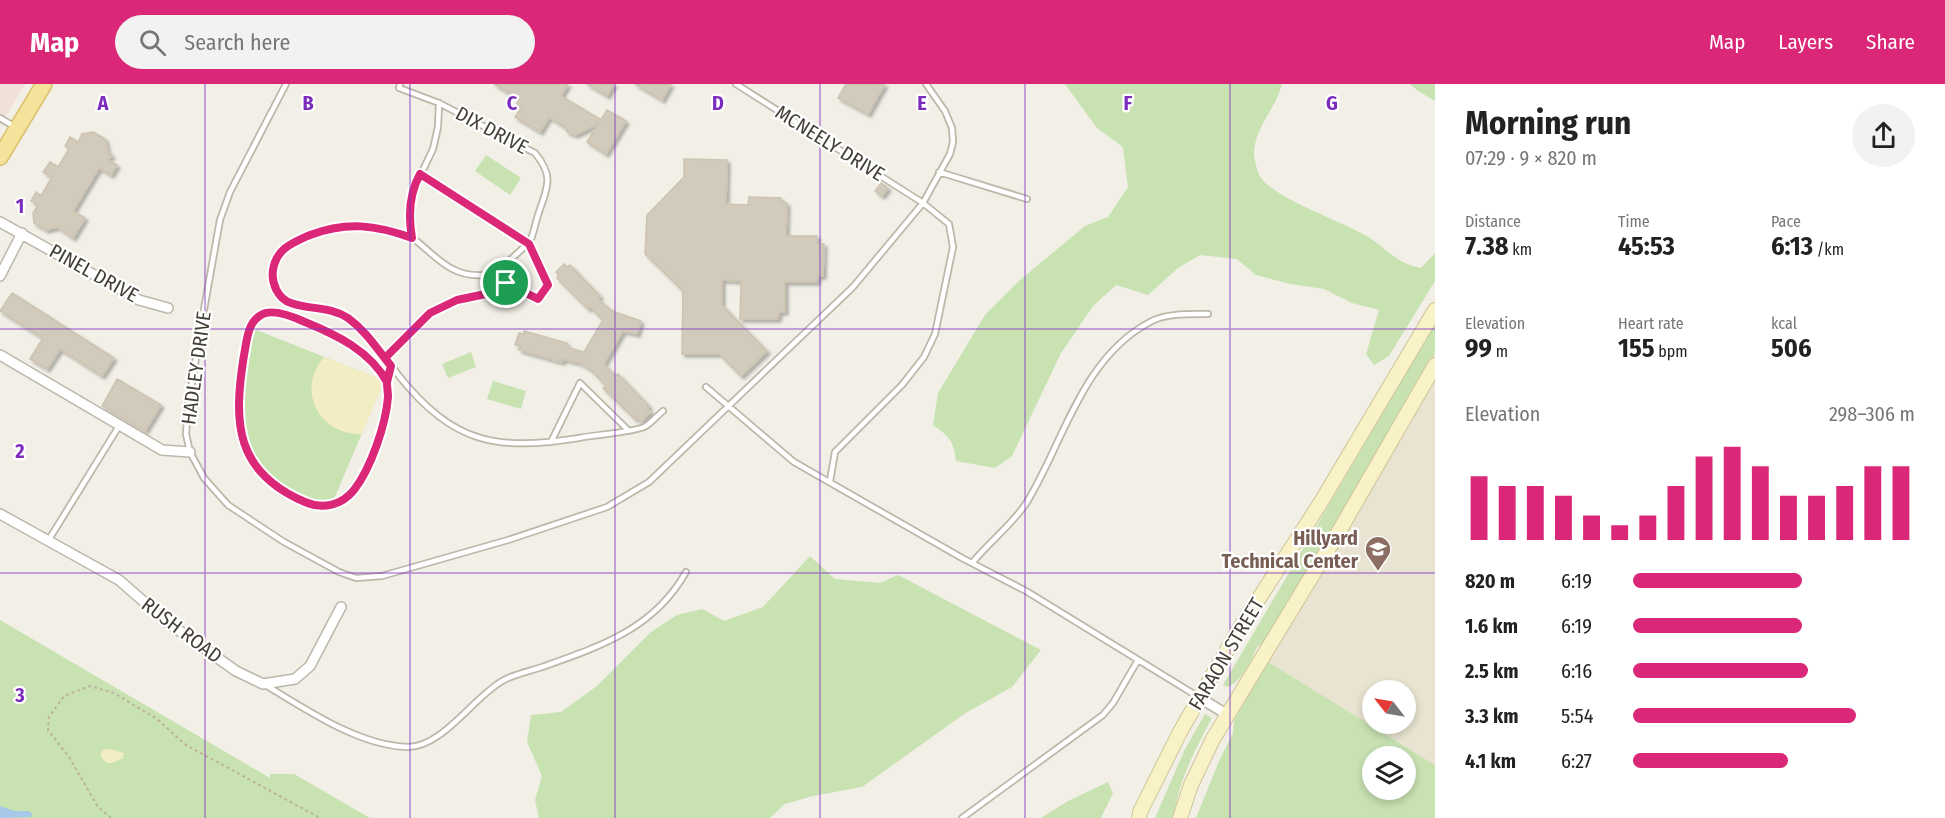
<!DOCTYPE html>
<html lang="en">
<head>
<meta charset="utf-8">
<style>
  :root { --surface:#fff; --page:#f2f2f2; --text:#222; --muted:#767676; --accent:#db2777 }
  body { margin:0; font-family:"Fira Sans Condensed",sans-serif; background:var(--page); color:var(--text); height:100vh; display:flex; flex-direction:column; font-size:22px; white-space:nowrap }
  * { box-sizing:border-box; margin:0 }
  p { font-size:20px; color:var(--muted) }
  .icon { flex:none; width:33px; height:33px; fill:none; stroke:currentColor; stroke-width:2; stroke-linecap:round; stroke-linejoin:round }
  .map { position:relative; flex:1; overflow:hidden }
  .details { display:flex; flex-direction:column; background:var(--surface); width:510px }
  .details>* { flex:none }
  .needle { width:39px; rotate:301deg }
  .fabs { position:absolute; left:1362px; top:596px; display:grid; gap:12px }
  .fabs a { display:grid; place-items:center; width:54px; height:54px; border-radius:50%; background:var(--surface); box-shadow:0 3px 9px #0003; font-size:30px }
  .pin { position:absolute; display:grid; place-items:center; width:51px; height:51px; color:#fff; margin:-26px; border:3px solid #fff; border-radius:50%; box-shadow:0 2px 6px #0007 }
  .round { display:grid; place-items:center; flex:none; width:63px; height:63px; border-radius:32px; background:var(--page) }
  .summary { display:flex; align-items:center; justify-content:space-between; height:102px; padding:0 30px }
  h1 { font-size:33px; font-weight:700; line-height:45px }
  .metrics { display:grid; grid-template-columns:repeat(3,1fr); gap:9px; height:102px; padding:6px 30px }
  .metrics div { display:grid; align-content:center }
  .metrics b { font-size:26px; font-weight:700 }
  .metrics small { font-size:16px; font-weight:400 }
  .metrics p { font-size:16px }
  .chart { height:168px; padding:12px 30px }
  .chart p { display:flex; justify-content:space-between }
  .chart svg { width:100%; height:108px; margin-top:6px; stroke:var(--accent); stroke-width:6 }
  ul { padding:0 30px; list-style:none; font-size:20px }
  li { display:grid; grid-template-columns:96px 72px 1fr; align-items:center; height:45px }
  li i { height:15px; border-radius:8px; background:var(--accent) }
  header { display:flex; align-items:center; gap:36px; box-sizing:border-box; height:84px; padding:0 30px; background:var(--accent); color:#fff }
  header strong { font-size:28px }
  nav { display:flex; gap:33px; margin-inline-start:auto; font-size:21px }
  .search { width:420px; height:54px; background:var(--page); display:flex; align-items:center; gap:15px; box-sizing:border-box; padding:0 21px; border-radius:33px; color:var(--muted); font-size:22px }
  main { display:flex; flex:1; min-height:0 }
  .map>svg:first-child { display:block }
  .education { fill:#e9e4d1; fill-rule:evenodd }
  .medical { fill:#f1dfda }
  .green { fill:#c8e2b2; fill-rule:evenodd }
  .sand { fill:#f3edc4 }
  .water { fill:#a6c8e9 }
  .building { fill:#d2cbbc; stroke:#ccc3b0; stroke-width:1.5; filter:url(#shadow) }
  .lines { fill:none; stroke-linecap:round; stroke-linejoin:round }
  .service-casing { stroke:#bcb7a9; stroke-width:8 }
  .minor-casing { stroke:#bcb7a9; stroke-width:12 }
  .secondary-casing { stroke:#cdc499; stroke-width:16 }
  .primary-casing { stroke:#d9c16c; stroke-width:18 }
  .path { stroke:#bcb39c; stroke-width:2; stroke-dasharray:3 3; stroke-linecap:butt }
  .service { stroke:#fff; stroke-width:4.5 }
  .minor { stroke:#fff; stroke-width:9 }
  .secondary { stroke:#faf2c7; stroke-width:14 }
  .primary { stroke:#f5e39b; stroke-width:15 }
  .route-casing { stroke:#fff; stroke-width:12 }
  .route { stroke:#db2777; stroke-width:8 }
  .grid { fill:none; stroke:#7b2cbf; stroke-width:1.5; stroke-opacity:0.55 }
  .labels { text-anchor:middle; stroke-width:4.5; stroke-linejoin:round; paint-order:stroke }
  .street-label { font-size:20px; fill:#433f36; stroke:#fff }
  .education-label { font-size:20px; font-weight:bold; fill:#785e54; stroke:#fff; text-anchor:end }
  .grid-label { font-size:20px; text-anchor:middle; font-weight:bold; fill:#7b2cbf; stroke:#fff; stroke-width:4.5; stroke-linejoin:round; paint-order:stroke }
</style>
</head>
<body>
<header>
<strong>Map</strong>
<div class="search"><svg class="icon" aria-label="search" viewBox="0 0 24 24"><circle cx="10" cy="10" r="6"/><path d="M15 15l6 6"/></svg>Search here</div>
<nav><a>Map</a><a>Layers</a><a>Share</a></nav>
</header>
<main>
<div class="map">
<svg width="1435" height="734" viewBox="0 0 1435 734">
  <defs>
    <filter id="shadow"><feDropShadow dx="3" dy="3" stdDeviation="1.5" flood-color="#0004"/></filter>
  </defs>
  <rect width="100%" height="100%" fill="#f1efe6"/>
  <path class="education" d="M1435 293V681L1268 579ZM1372 606H1406V639H1372Z"/>
  <path class="medical" d="M0 0H25L0 42Z"/>
  <path class="green" d="M1065 0H1282C1276 25 1253 45 1254 72 1255 78 1258 90 1261 94 1279 117 1343 137 1370 154 1389 167 1398 180 1421 184L1435 169V197L1389 272 1374 281 1366 270 1379 226 1352 219 1324 205 1290 200 1256 191 1237 175 1200 171 1178 184 1148 211 1116 201 1093 222 1061 269 1012 372 995 384 956 377C954 357 949 352 933 341L938 309 985 231 1020 196 1085 142 1108 133 1128 103 1123 63 1097 44Z
    M1410 0H1435V17L1418 7Z
    M486 71 521 94 510 111 475 87Z
    M1435 240V270L1262 562H1258C1250 577 1243 597 1227 603L1223 601Z
    M254 245 380 295 382 302 334 415C319 422 306 416 291 409 285 406 279 400 273 395 226 356 244 297 254 245Z
    M471 268 476 283 448 294 442 280Z
    M493 297 526 307 521 325 487 315Z
    M810 472 835 495 880 499 898 491 1041 566 1012 603 964 630 862 703 813 712 785 720 770 734H539L535 716 542 692 527 658 531 631 561 628 597 602 651 548 677 531 702 525 724 537 763 523Z
    M0 536 270 694V690H294L370 734H0Z
    M1268 578 1435 681V734H1196L1219 677 1233 649 1234 637ZM1372 672H1406V705H1372Z
    M1205 630 1212 634C1195 666 1178 697 1174 734H1155L1185 665Z
    M1108 698 1113 709 1101 734H1041L1068 717Z"/>
  <path class="sand" d="M324 273 380 295 382 302 362 350C320 352 295 306 324 273Z
    M110 665 124 669 123 674 112 679H107L101 673V668L103 666Z"/>
  <path class="water" d="M0 722 15 727H29L32 730 31 733 0 734Z"/>
  <path class="building" d="M494 0H568L561 12 601 36 607 26 626 37 606 70 587 58 598 40 575 51 567 48 565 43 549 33 540 48 515 33 521 24 516 21 519 15Z
    M587 0H614L607 12Z
    M635 0H671L662 16Z
    M846 0H885L868 30 838 14Z
    M93 48 105 55 108 69 112 71 108 76 117 81 111 91 99 84 73 127 85 134 73 154 57 143 46 146 34 139 33 129 38 121 31 117 36 108 41 112 52 93 43 88 50 78 58 83 69 65 65 62 70 53 78 58 82 50Z
    M684 75 727 76 726 120 748 121 749 113 781 114V119H787L786 152H817V160H824L823 192H818L817 198H785V228H779L778 235H740L741 197 722 196V221L767 267 741 292 719 270H682L683 207 645 170 647 131 684 93Z
    M881 99 888 104 882 112 875 107Z
    M564 180 567 183 570 181 600 212 598 215 612 227 641 237 637 250 623 247 604 280 615 292 618 290 649 322 647 324 651 328 641 338 637 334 635 335 603 304 606 302 591 286 580 279 563 275 562 278 519 266 520 262 515 261 519 249 524 250V247L567 259 566 263 584 268 603 236 590 223 588 225 557 194 559 192 556 188Z
    M12 209 114 274 102 292 60 265 47 285 30 275 43 254 0 227Z
    M117 295 161 321 145 347 102 322Z"/>
  <g class="lines">
    <g class="service-casing">
      <path id="service" d="M286 0 230 108 220 136 203 231 188 324 186 350 190 368 204 394 228 421 284 458 339 488 356 494 382 492 508 456 607 423 649 398 853 203 923 119 950 70 953 58 952 44 945 27 926 0
        M400 0 399 4 439 19 535 69C555 93 547 104 538 131 535 140 534 149 530 157 528 160 497 188 493 190 490 191 487 191 484 191 451 194 436 172 414 155 401 145 365 140 348 141 337 142 323 146 313 150 302 155 285 159 278 170 270 182 270 197 278 208 290 227 327 220 348 234 369 249 384 272 399 292 454 360 496 367 579 354 593 351 637 348 646 342 652 338 658 331 663 327
        M736 0 923 119 949 140 953 163 935 250 924 273 902 301 835 368 830 397
        M0 34 15 43
        M939 88 1027 115
        M420 90 529 160 548 201 539 215 506 199 493 190
        M412 154 409 134 412 109 433 65 438 43 439 19
        M385 274 431 229 457 216 500 207 506 199
        M387 298C371 268 340 252 309 239 297 234 274 224 261 231 247 239 247 257 245 271 233 340 235 387 305 418 323 426 342 421 354 406 371 384 386 340 388 313 388 308 386 304 387 299 387 293 390 287 391 282
        M706 303 794 378 962 474 1026 507 1197 612
        M551 358 580 299 628 346
        M48 457 119 342
        M972 479C989 458 1013 440 1027 418 1064 357 1082 274 1150 238 1166 229 1190 230 1208 230
        M264 600C305 625 359 662 408 663 443 663 475 611 504 596 515 590 530 587 542 583 601 562 654 545 686 488
        M962 734 1103 631 1113 619 1138 576"/>
    </g>
    <g class="minor-casing">
      <path id="minor" d="M0 138 139 216 168 224
        M0 192 22 149
        M0 271 162 366 190 368
        M0 430 119 496 167 538 236 587 263 600 295 595 310 582 341 523
        M1200 614 1228 631"/>
    </g>
    <g class="secondary-casing">
      <path id="secondary" d="M1139 734 1140 728 1180 648 1238 547 1321 418 1435 226
        M1180 734 1191 701 1213 655 1338 449 1435 281"/>
    </g>
    <g class="primary-casing">
      <path id="primary" d="M0 73 44 0"/>
    </g>
    <path class="path" d="M111 734 98 723 69 673 48 646 49 633 64 612 90 602 114 609 157 635 186 661 320 734"/>
    <use href="#service" class="service"/>
    <use href="#minor" class="minor"/>
    <use href="#secondary" class="secondary"/>
    <use href="#primary" class="primary"/>
  </g>
  <g class="lines">
    <g class="route-casing">
      <path id="route" d="M506 199 500 207 457 216 430 229 385 274 391 282 387 298C370 267 337 251 305 238 294 233 272 224 261 231 247 239 247 257 244 271 233 339 235 388 305 418 323 426 342 421 354 406 371 384 386 340 388 313 388 308 387 304 387 299 387 293 390 287 391 282 377 265 366 247 348 234 330 222 310 226 291 219 278 215 271 199 273 186 276 165 292 159 310 151 347 137 376 141 412 154 408 131 409 110 420 90L529 160 548 201 538 215 506 199"/>
    </g>
    <use href="#route" class="route"/>
  </g>
  <path class="grid" d="M205 0V734M410 0V734M615 0V734M820 0V734M1025 0V734M1230 0V734M0 245H1435M0 489H1435"/>
  <defs>
    <g id="school-pin" transform="scale(1.35)"><path d="M0 17L-7.5 6A9.5 9.5 0 1 1 7.5 6Z" fill="#8d6e63" stroke="#fff"/><path d="M0-5L7-2L0 1L-7-2ZM-4 1L0 2.5L4 1V4Q0 6-4 4Z" fill="#fff"/></g>
  </defs>
  <g fill-rule="evenodd">
    <use href="#school-pin" x="1378" y="465"/>
  </g>
  <g class="labels">
    <g class="street-label">
      <text transform="translate(492 46) rotate(28)" y="7">DIX DRIVE</text>
      <text transform="translate(830 59) rotate(32)" y="7">MCNEELY DRIVE</text>
      <text transform="translate(94 189) rotate(29)" y="7">PINEL DRIVE</text>
      <text transform="translate(196 284) rotate(-82)" y="7">HADLEY DRIVE</text>
      <text transform="translate(182 546) rotate(37)" y="7">RUSH ROAD</text>
      <text transform="translate(1226 570) rotate(-59)" y="7">FARAON STREET</text>
    </g>
    <g class="education-label">
      <text x="1358" y="461">Hillyard<tspan x="1358" dy="23">Technical Center</tspan></text>
    </g>
  </g>
  <g class="grid-label">
    <text x="103" y="26">A</text>
    <text x="308" y="26">B</text>
    <text x="512" y="26">C</text>
    <text x="718" y="26">D</text>
    <text x="922" y="26">E</text>
    <text x="1128" y="26">F</text>
    <text x="1332" y="26">G</text>
    <text x="20" y="129">1</text>
    <text x="20" y="374">2</text>
    <text x="20" y="618">3</text>
  </g>
</svg>
<div class="fabs">
<a><svg class="needle" viewBox="-14 -14 28 28"><path d="M0-13l5 13h-10z" fill="#e53935"/><path d="M0 13l5-13h-10z" fill="#767676"/></svg></a>
<a><svg class="icon" aria-label="layers" viewBox="0 0 24 24"><path d="M12 4l9 5-9 5-9-5zM3 14l9 5 9-5"/></svg></a>
</div>
<div class="pin" style="left:506px;top:199px;background:#1e9e55"><svg class="icon" aria-label="arrive" viewBox="0 0 24 24"><path d="M6 21V4h12l-3 4 3 4H6"/></svg></div>
</div>
<section class="details">
<div class="summary"><div><h1>Morning run</h1><p>07:29 · 9 × 820 m</p></div><a class="round"><svg class="icon" aria-label="share" viewBox="0 0 24 24"><path d="M12 15V3M7 8l5-5 5 5M5 13v7h14v-7"/></svg></a></div>
<div class="metrics">
<div><p>Distance</p><b>7.38<small> km</small></b></div>
<div><p>Time</p><b>45:53</b></div>
<div><p>Pace</p><b>6:13<small> /km</small></b></div>
</div>
<div class="metrics">
<div><p>Elevation</p><b>99<small> m</small></b></div>
<div><p>Heart rate</p><b>155<small> bpm</small></b></div>
<div><p>kcal</p><b>506</b></div>
</div>
<div class="chart"><p><span>Elevation</span>298–306 m</p>
<svg viewBox="0 0 160 44" preserveAspectRatio="none"><path d="M5 44V18M15 44V22M25 44V22M35 44V26M45 44V34M55 44V38M65 44V34M75 44V22M85 44V10M95 44V6M105 44V14M115 44V26M125 44V26M135 44V22M145 44V14M155 44V14"/></svg>
</div>
<ul>
<li><b>820 m</b>6:19<i style="width:60%"></i></li>
<li><b>1.6 km</b>6:19<i style="width:60%"></i></li>
<li><b>2.5 km</b>6:16<i style="width:62%"></i></li>
<li><b>3.3 km</b>5:54<i style="width:79%"></i></li>
<li><b>4.1 km</b>6:27<i style="width:55%"></i></li>
</ul>
</section>
</main>
</body>
</html>
